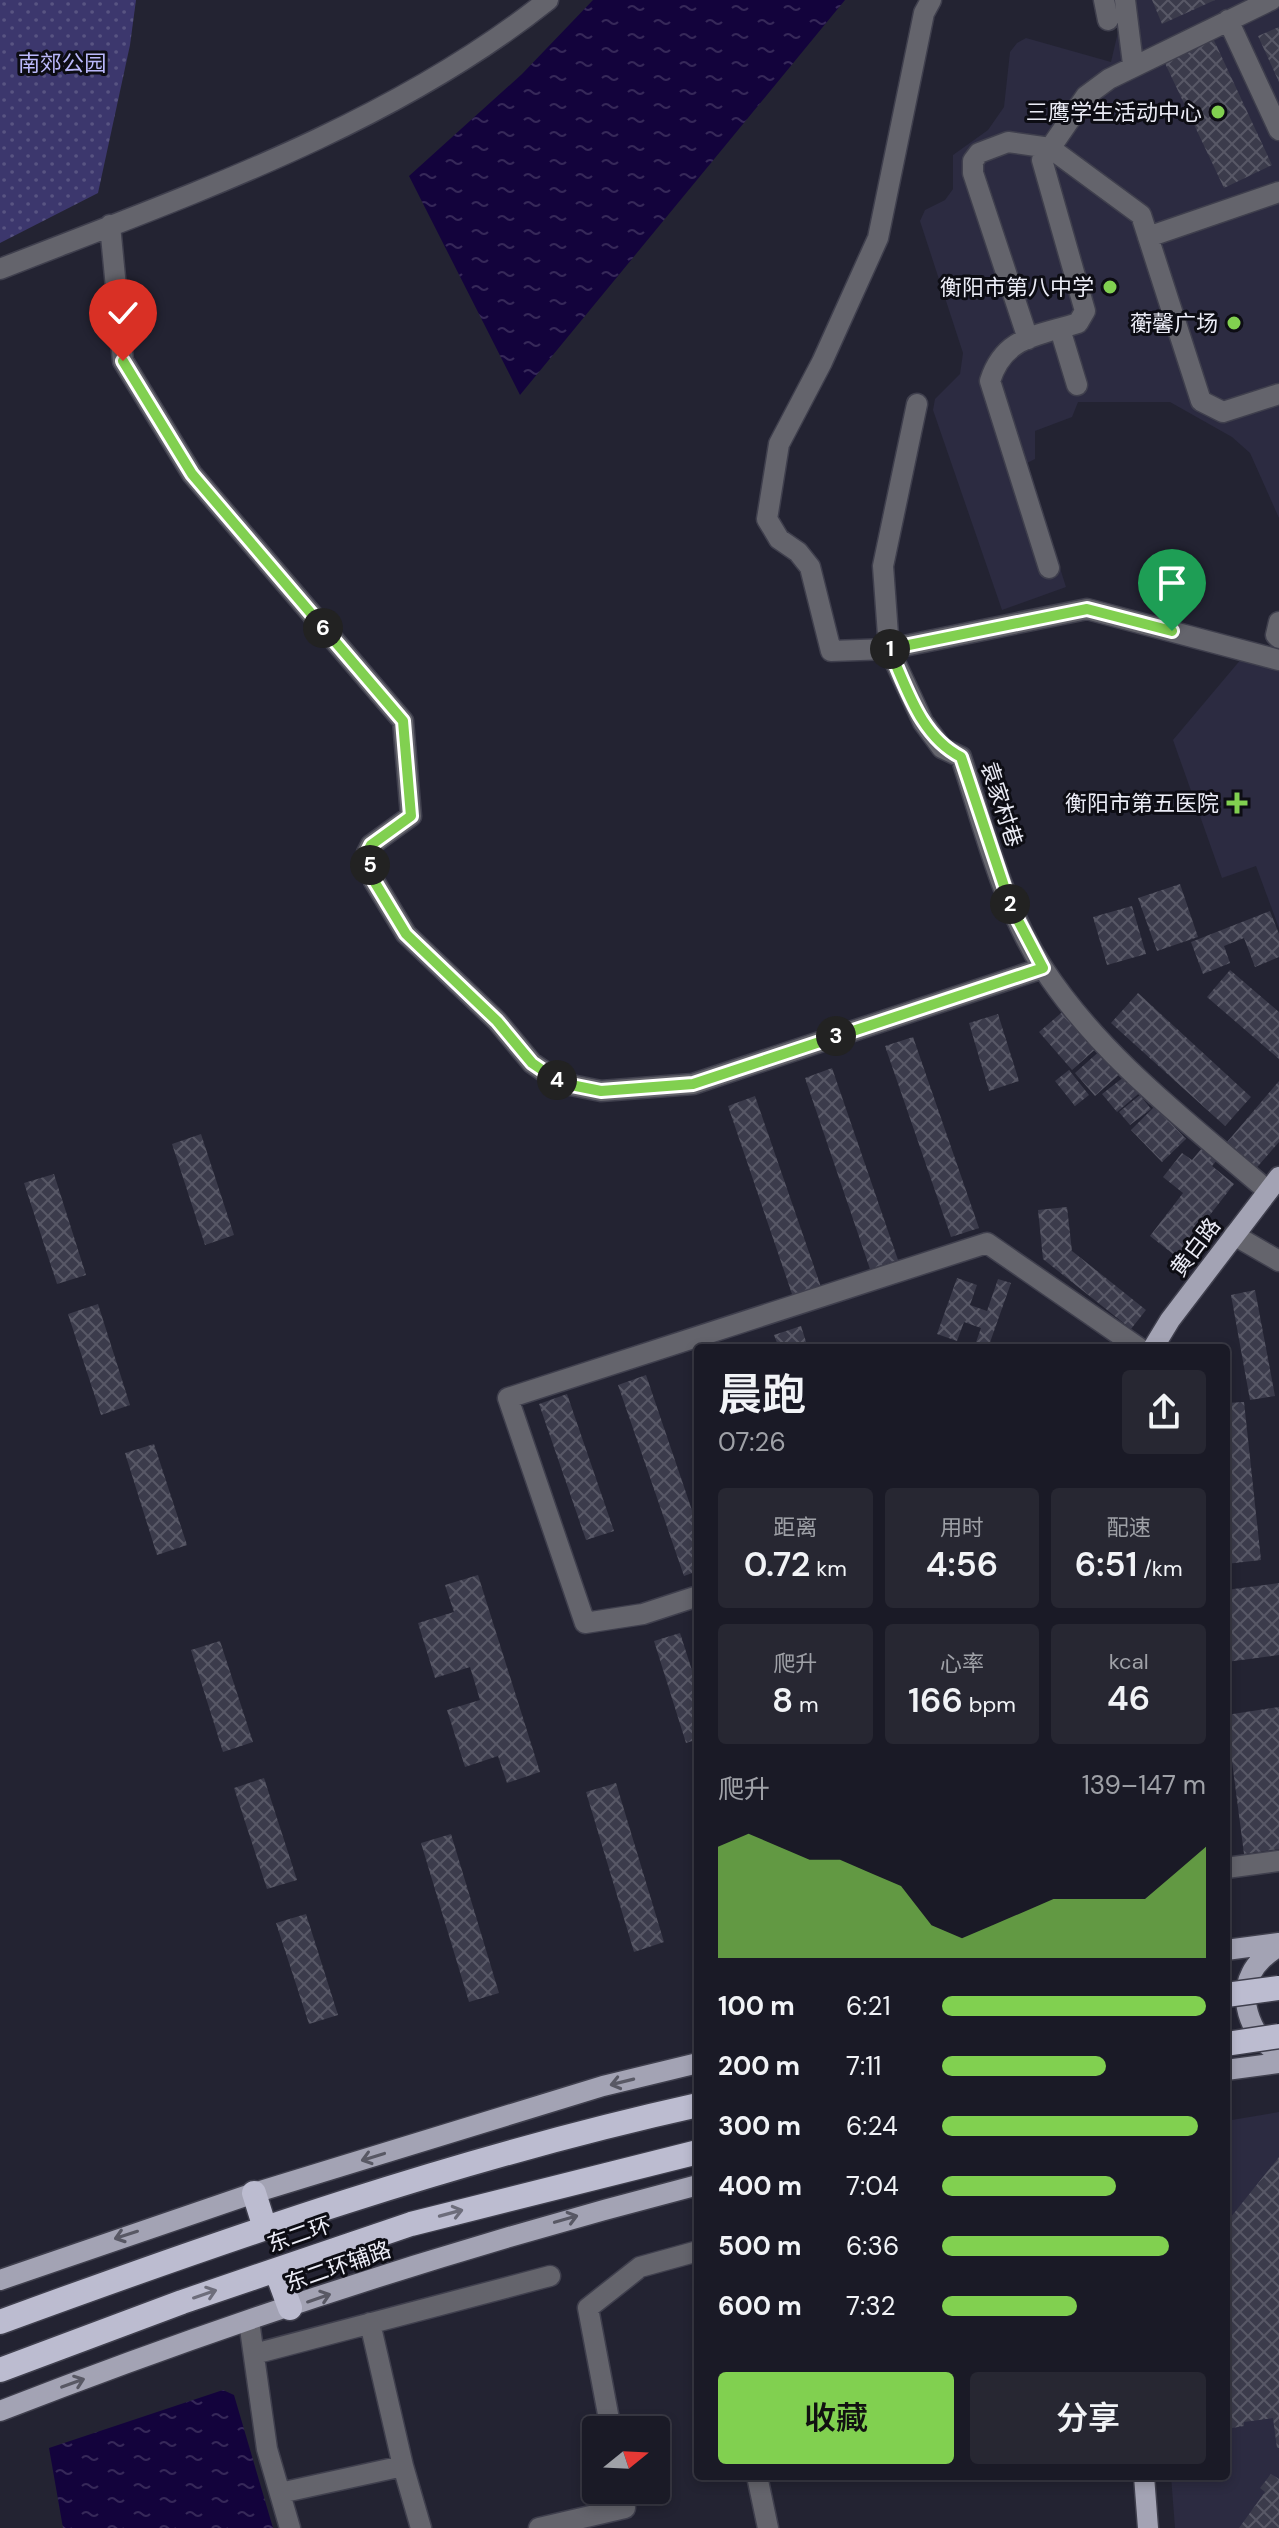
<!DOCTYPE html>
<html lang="zh">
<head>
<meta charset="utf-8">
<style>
  :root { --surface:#1a1a26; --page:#272732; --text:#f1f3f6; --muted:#9fa1a7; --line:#383843; --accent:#81d050 }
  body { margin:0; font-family:"DM Sans","Noto Sans SC",sans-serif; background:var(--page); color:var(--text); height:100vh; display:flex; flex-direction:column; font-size:30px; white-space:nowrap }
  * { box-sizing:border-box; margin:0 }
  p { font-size:26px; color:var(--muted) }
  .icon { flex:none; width:44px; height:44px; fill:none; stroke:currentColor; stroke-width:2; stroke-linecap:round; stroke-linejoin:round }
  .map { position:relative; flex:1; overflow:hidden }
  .sheet { position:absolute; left:694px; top:1344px; width:536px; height:1136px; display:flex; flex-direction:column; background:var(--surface); border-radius:8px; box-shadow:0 4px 12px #0003,0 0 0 2px var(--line) }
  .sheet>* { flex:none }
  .needle { width:52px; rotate:72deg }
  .controls { position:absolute; left:582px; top:2416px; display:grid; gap:16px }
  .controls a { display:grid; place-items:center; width:88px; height:88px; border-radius:8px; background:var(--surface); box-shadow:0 4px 12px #0003,0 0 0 2px var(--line); font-size:40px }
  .pin { position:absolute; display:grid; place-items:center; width:68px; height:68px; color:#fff; margin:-82px -34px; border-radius:50% 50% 50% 0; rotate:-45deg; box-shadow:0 0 8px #0007 }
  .pin .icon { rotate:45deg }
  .km { position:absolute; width:40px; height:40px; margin:-20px; border-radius:50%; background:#222; color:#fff; font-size:22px; line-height:40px; text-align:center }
  .round { display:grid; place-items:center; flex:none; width:84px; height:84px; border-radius:8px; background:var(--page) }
  .summary { display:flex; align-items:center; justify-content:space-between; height:136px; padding:0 24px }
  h1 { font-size:44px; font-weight:600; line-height:60px }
  .metrics { display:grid; grid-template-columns:repeat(3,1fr); gap:12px; height:136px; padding:8px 24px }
  .metrics div { display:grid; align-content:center; border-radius:8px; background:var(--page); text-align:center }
  .metrics b { font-size:34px; font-weight:600 }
  .metrics small { font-size:22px; font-weight:400 }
  .metrics p { font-size:22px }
  .chart { height:224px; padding:16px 24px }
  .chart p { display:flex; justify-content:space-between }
  .chart svg { width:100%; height:144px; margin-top:8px; fill:var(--accent); opacity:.7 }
  .button { display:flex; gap:16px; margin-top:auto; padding:16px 24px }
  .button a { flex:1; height:92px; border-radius:8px; background:var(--accent); color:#111; font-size:32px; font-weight:600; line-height:92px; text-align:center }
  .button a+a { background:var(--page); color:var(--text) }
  ul { padding:0 24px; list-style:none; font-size:26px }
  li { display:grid; grid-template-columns:128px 96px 1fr; align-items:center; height:60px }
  li i { height:20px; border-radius:10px; background:var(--accent) }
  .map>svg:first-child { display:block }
  .built { fill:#2c2b41 }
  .grass { fill:url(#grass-dots) }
  .water { fill:url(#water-ripples) }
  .building { fill:url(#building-cross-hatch) }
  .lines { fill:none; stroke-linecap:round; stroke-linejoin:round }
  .minor-casing { stroke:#3f3f4d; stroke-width:23 }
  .major-casing { stroke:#3f3f4d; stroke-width:23 }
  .highway-casing { stroke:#3f3f4d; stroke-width:27 }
  .minor { stroke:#64646c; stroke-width:20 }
  .major { stroke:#a3a3b4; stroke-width:20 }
  .highway { stroke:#bcbcd0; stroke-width:24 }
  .highway-bridge-casing { stroke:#3f3f4d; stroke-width:27; stroke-linecap:butt }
  .highway-bridge { stroke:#bcbcd0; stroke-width:24 }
  .oneway { stroke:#585864 }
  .oneway2 { stroke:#6d6d7b }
  .route-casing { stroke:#fff; stroke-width:16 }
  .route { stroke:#81d050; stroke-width:10 }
  .poi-dot { fill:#81d050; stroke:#0d0d14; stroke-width:3 }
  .labels { text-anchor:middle; stroke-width:6; stroke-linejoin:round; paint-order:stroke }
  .park-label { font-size:22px; fill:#bab8fa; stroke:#0d0d14 }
  .poi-label { font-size:22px; fill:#ebecf6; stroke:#0d0d14; text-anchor:end }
  .street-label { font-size:22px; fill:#ebecf6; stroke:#0d0d14 }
</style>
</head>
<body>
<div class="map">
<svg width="1279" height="2528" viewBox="0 0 1279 2528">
  <defs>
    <pattern id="grass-dots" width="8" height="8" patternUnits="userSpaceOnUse" patternTransform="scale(2)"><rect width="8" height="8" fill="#3c376d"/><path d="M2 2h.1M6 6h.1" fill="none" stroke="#585482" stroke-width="1.8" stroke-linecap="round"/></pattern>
    <pattern id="water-ripples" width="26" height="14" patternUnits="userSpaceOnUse" patternTransform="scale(2)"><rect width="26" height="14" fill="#13033c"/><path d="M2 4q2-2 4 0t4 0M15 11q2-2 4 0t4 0" fill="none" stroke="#362859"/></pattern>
    <pattern id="building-cross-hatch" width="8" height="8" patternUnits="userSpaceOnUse" patternTransform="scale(2)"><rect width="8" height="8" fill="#3b3b4b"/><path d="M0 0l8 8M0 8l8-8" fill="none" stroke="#585866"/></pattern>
  </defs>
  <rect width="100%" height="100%" fill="#232332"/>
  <path class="built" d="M1117 0H1279V518L1250 453 1232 437 1170 402H1078L1072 417 1035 431V459L1027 463 1066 587 1002 610 933 410 935 399 960 374 963 353 920 221 925 210 945 200 953 189V155L988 130 1004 107 1010 52 1017 43 1026 38 1111 62 1121 19Z
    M1242 658 1279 670V928L1256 866 1222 878 1173 740Z
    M1279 2112V2528H1175L1171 2476H1226V2121Z"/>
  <path class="grass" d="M0 0H136L130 45 98 193 0 243Z"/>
  <path class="water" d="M593 0H845L520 395 409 176 522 74Z
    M223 2390 234 2395 273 2528H63L49 2448Z"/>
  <path class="building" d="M1152 0H1215L1162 24Z
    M1279 27V82L1258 36Z
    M1212 36 1272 165 1224 188 1163 59Z
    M1180 884 1198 937 1157 951 1138 898Z
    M1132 906 1146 954 1107 965 1093 917Z
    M1270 911 1279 934V957L1255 967 1244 938 1224 946 1230 963 1203 974 1191 942Z
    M1230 970 1279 1012V1059L1207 997Z
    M1138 993 1251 1097 1225 1126 1111 1023Z
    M1067 1008 1099 1046 1072 1070 1039 1032Z
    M998 1014 1019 1081 989 1091 969 1023Z
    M913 1037 979 1228 951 1237 885 1046Z
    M1103 1048 1123 1071 1095 1096 1075 1073Z
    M832 1068 898 1260 870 1269 805 1078Z
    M1069 1070 1089 1095 1075 1106 1055 1081Z
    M1129 1073 1143 1090 1117 1112 1102 1094Z
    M1279 1081V1142L1252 1173 1222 1148Z
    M1140 1095 1151 1109 1130 1125 1119 1112Z
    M755 1096 821 1287 793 1297 728 1106Z
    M1155 1106 1186 1139 1162 1162 1131 1130Z
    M201 1134 234 1235 205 1245 172 1144Z
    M1202 1148 1217 1160 1212 1166 1234 1184 1177 1257 1150 1236 1183 1193 1163 1177 1182 1153 1192 1160Z
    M54 1174 86 1275 57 1284 24 1183Z
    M1067 1207 1072 1251 1146 1310 1131 1329 1043 1259 1038 1210Z
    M957 1278 977 1285 970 1305 987 1311 998 1279 1011 1283 988 1348H974L981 1328 964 1322 957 1341 937 1334Z
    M1255 1290 1275 1396 1250 1400 1231 1295Z
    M98 1304 130 1405 101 1415 68 1314Z
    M801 1326 808 1348H779L774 1335Z
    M646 1375 698 1528V1571L684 1576 618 1385Z
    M567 1394 614 1531 586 1540 539 1404Z
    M1244 1402 1261 1560 1226 1564V1403Z
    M154 1444 187 1545 157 1555 125 1453Z
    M478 1575 540 1772 507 1783 498 1756 465 1767 447 1710 480 1700 470 1667 435 1678 418 1623 454 1612 445 1585Z
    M1279 1583V1655L1226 1662V1590Z
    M680 1633 698 1689V1739L686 1743 654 1641Z
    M220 1641 253 1742 223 1752 191 1650Z
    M1279 1707V1849L1244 1854 1226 1715Z
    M264 1778 297 1880 267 1889 234 1788Z
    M616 1783 664 1942 634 1952 586 1792Z
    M451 1834 499 1993 469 2002 421 1843Z
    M306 1914 338 2015 309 2024 276 1923Z
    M1279 2157V2448H1277L1273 2418 1244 2422V2426L1226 2429V2223Z
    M1271 2474 1279 2479V2528H1239L1265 2492 1260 2488Z"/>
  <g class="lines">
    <g class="minor-casing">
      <path id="minor" d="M931 0 924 13 878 238 822 362 779 444 767 519 779 539 798 552 810 567 831 651 889 649 1087 609 1279 660
        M1104 0 1108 20
        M1125 0 1133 64
        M1228 20 1279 130
        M110 225 123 361 192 474 403 721 411 816 371 845 367 853 374 881 406 934 497 1021 532 1063 561 1083 601 1091 693 1084 1043 968
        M1148 237 1279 192
        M0 269C186 196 390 126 548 0
        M1060 329 1077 385
        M1028 339 973 173V161L979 153 1008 142 1050 148 1141 215 1201 401 1223 412 1279 394
        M917 404 883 566 889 649 923 722 942 748 961 757C984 827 1002 905 1043 968 1101 1057 1188 1122 1268 1191
        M1049 568 990 381C1004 336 1038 336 1078 323L1085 311 1042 160 1086 96 1109 79 1271 0
        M1279 622 1276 635 1279 638
        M1234 1235 1279 1261
        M698 1596 643 1614 585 1623 508 1398 987 1243 1139 1348
        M1226 1868 1279 1861
        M249 2321 267 2449 290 2528
        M370 2323 403 2466
        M254 2354 550 2276
        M611 2430 588 2308 640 2267 698 2251
        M757 2476 768 2528
        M280 2493 403 2466 421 2528
        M539 2528 625 2508 622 2490"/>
    </g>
    <g class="major-casing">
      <path id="major" d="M1153 1348 1170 1320 1279 1177
        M1279 1946C1268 1954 1257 1961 1251 1974 1237 2001 1253 2040 1279 2053
        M1226 1950 1279 1943
        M1226 2070 1279 2063
        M0 2280 254 2193 603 2086 698 2063
        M0 2411C228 2322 461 2246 698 2185
        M1144 2476 1148 2528"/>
    </g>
    <g class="highway-casing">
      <path id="highway" d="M254 2193 265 2228
        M276 2270 290 2308
        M0 2322C229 2238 459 2158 698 2105
        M0 2370 182 2302 411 2224 698 2152"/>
    </g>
    <use href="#minor" class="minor"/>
    <use href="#major" class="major"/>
    <use href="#highway" class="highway"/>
    <g class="highway-bridge-casing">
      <path id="highway-bridge" d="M1226 1995 1279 1988
        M1226 2044 1279 2036"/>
    </g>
    <use href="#highway-bridge" class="highway-bridge"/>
  </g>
  <defs><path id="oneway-shaft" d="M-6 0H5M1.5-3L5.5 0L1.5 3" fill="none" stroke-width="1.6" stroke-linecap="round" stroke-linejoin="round" transform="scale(2)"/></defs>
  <g class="oneway">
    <use href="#oneway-shaft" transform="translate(622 2082) rotate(166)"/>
    <use href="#oneway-shaft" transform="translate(373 2157) rotate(163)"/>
    <use href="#oneway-shaft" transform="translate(566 2219) rotate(-16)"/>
    <use href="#oneway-shaft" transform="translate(126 2235) rotate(162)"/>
    <use href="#oneway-shaft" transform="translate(319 2298) rotate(-19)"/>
    <use href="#oneway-shaft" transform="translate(73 2383) rotate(-20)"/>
  </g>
  <g class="oneway2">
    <use href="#oneway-shaft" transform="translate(451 2213) rotate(-15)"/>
    <use href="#oneway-shaft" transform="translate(205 2294) rotate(-19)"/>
  </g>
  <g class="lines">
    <g class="route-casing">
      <path id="route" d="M123 361 192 474 403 721 411 816 371 845 367 853 374 881 406 934 497 1021 532 1063 561 1083 601 1091 693 1084 1043 968 1011 907 961 757C920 736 907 688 889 649L1087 609 1172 631"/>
    </g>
    <use href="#route" class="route"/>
  </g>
  <g class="poi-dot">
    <circle cx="1218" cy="112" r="8"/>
    <circle cx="1110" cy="287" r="8"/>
    <circle cx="1234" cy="323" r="8"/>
    <path d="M1233 791h8v8h8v8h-8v8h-8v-8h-8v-8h8z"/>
  </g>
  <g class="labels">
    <g class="park-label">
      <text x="62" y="71">南郊公园</text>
    </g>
    <g class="poi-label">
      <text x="1202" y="120">三鹰学生活动中心</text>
      <text x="1094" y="295">衡阳市第八中学</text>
      <text x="1218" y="331">蘅馨广场</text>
      <text x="1219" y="811">衡阳市第五医院</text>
    </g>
    <g class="street-label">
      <text transform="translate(1002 804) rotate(72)" y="8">袁家村巷</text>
      <text transform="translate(1195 1247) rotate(-53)" y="8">黄白路</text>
      <text transform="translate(299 2234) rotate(-19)" y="8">东二环</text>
      <text transform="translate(338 2266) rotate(-19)" y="8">东二环辅路</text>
    </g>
  </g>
</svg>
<div class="controls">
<a><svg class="needle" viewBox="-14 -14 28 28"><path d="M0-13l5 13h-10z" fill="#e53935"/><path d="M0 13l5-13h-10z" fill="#9fa1a7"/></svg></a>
</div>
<div class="pin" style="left:1172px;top:631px;background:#1e9e55"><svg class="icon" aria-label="arrive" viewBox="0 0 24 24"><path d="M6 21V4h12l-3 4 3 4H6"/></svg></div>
<div class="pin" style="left:123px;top:361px;background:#d93025"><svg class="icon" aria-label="check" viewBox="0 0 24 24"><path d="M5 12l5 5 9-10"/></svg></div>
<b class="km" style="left:890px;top:649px">1</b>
<b class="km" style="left:1010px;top:904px">2</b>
<b class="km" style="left:836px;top:1036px">3</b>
<b class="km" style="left:557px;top:1080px">4</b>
<b class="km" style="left:370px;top:865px">5</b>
<b class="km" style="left:323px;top:628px">6</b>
<section class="sheet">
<div class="summary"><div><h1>晨跑</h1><p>07:26</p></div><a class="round"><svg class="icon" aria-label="share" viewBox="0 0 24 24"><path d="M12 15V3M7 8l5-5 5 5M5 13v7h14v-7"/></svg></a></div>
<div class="metrics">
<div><p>距离</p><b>0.72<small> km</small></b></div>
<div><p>用时</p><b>4:56</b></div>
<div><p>配速</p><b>6:51<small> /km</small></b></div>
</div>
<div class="metrics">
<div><p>爬升</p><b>8<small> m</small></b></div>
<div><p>心率</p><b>166<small> bpm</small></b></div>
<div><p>kcal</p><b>46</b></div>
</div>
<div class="chart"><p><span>爬升</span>139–147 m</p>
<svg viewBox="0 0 160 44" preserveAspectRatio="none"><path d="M0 44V10L10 6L20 10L30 14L40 14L50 18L60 22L70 34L80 38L90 34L100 30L110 26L120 26L130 26L140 26L150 18L160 10V44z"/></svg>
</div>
<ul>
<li><b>100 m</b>6:21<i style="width:100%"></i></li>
<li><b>200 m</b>7:11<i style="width:62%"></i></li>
<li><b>300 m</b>6:24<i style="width:97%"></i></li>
<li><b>400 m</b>7:04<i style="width:66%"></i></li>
<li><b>500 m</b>6:36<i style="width:86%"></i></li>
<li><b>600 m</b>7:32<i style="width:51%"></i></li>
</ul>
<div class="button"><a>收藏</a><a>分享</a></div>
</section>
</div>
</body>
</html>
